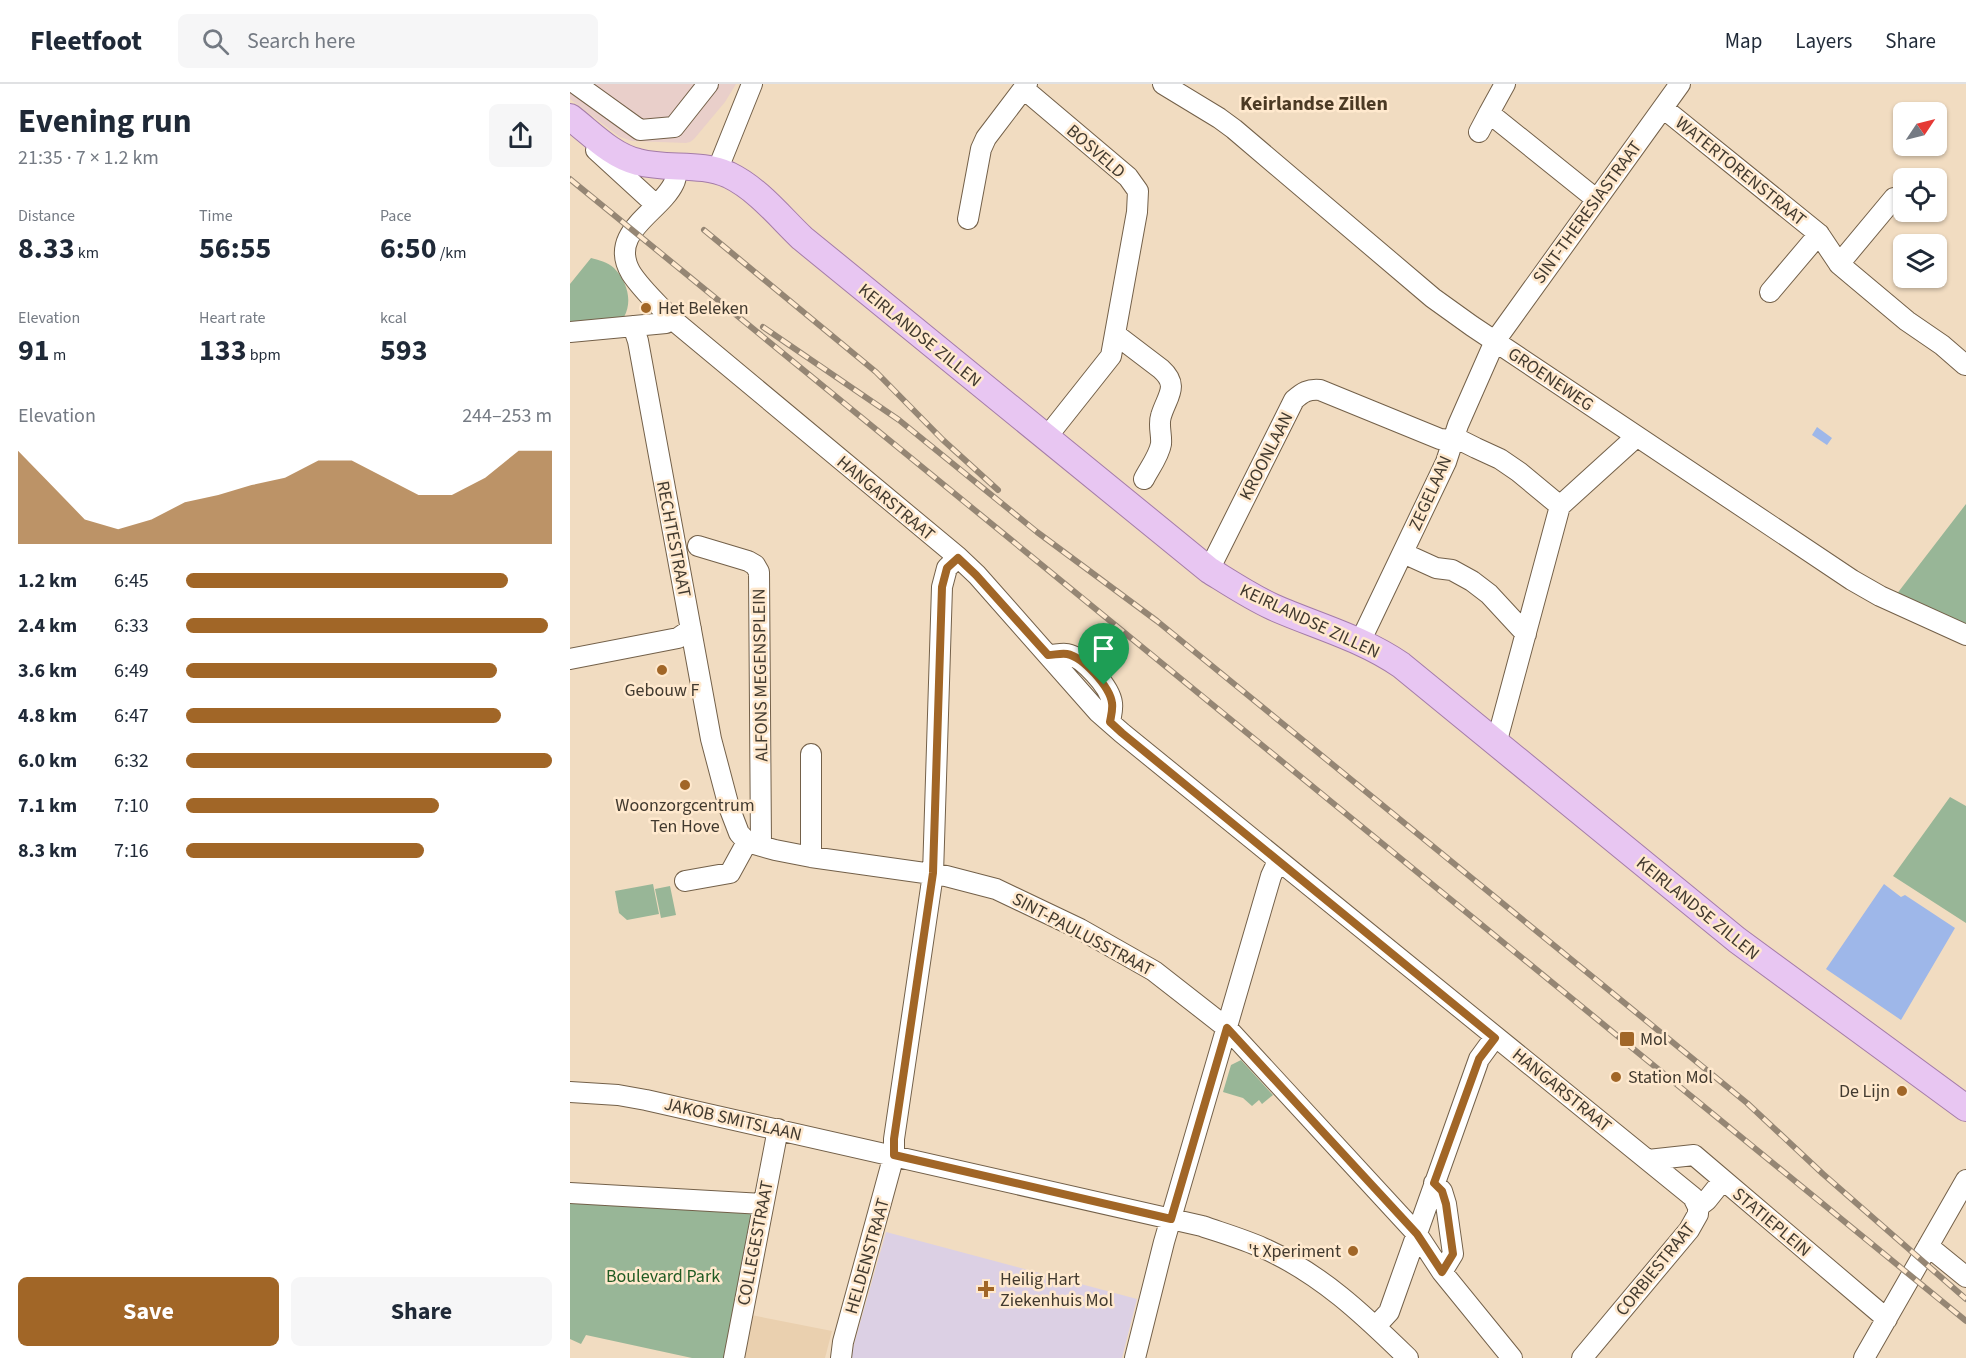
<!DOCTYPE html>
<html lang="en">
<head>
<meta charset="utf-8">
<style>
  :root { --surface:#fff; --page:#f6f6f7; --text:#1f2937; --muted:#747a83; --line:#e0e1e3; --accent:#a16627 }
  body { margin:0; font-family:"Source Sans 3",sans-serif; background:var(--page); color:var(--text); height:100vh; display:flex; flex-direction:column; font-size:22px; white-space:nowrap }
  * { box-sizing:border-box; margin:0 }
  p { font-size:20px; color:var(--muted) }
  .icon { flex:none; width:33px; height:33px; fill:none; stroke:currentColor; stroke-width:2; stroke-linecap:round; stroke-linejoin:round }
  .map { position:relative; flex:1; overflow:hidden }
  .panel { display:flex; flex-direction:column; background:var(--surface); width:570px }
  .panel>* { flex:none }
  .needle { width:39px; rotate:55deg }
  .fabs { position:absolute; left:1323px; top:18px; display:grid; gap:12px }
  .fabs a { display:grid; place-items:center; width:54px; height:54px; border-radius:9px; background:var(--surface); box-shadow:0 2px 4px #0004; font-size:30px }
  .pin { position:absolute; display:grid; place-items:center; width:51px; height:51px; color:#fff; margin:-62px -26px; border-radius:50% 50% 50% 0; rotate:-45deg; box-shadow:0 0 6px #0007 }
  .pin .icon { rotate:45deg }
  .round { display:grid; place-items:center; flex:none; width:63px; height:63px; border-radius:9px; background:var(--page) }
  .overview { display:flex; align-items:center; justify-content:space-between; height:102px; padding:0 18px }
  h1 { font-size:33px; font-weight:700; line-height:45px }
  .figures { display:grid; grid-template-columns:repeat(3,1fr); gap:9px; height:102px; padding:6px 18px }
  .figures div { display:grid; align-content:center }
  .figures b { font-size:30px; font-weight:700 }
  .figures small { font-size:16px; font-weight:400 }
  .figures p { font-size:16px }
  .chart { height:168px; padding:12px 18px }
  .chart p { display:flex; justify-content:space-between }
  .chart svg { width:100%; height:108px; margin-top:6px; fill:var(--accent); opacity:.7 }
  .action { display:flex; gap:12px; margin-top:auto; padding:12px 18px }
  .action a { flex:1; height:69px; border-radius:9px; background:var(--accent); color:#fff; font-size:24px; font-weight:700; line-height:69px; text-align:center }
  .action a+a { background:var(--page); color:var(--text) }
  ul { padding:0 18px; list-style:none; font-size:20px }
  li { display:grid; grid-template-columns:96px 72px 1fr; align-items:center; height:45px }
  li i { height:15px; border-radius:8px; background:var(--accent) }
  header { display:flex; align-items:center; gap:36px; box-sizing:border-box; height:84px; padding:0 30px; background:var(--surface); border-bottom:2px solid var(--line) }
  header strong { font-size:28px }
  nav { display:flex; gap:33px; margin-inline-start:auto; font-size:21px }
  .search { width:420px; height:54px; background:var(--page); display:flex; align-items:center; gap:15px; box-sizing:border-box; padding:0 21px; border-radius:9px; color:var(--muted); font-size:22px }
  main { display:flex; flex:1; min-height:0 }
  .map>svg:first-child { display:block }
  .built { fill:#ead0af }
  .industrial { fill:#e9cfca }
  .medical { fill:#dcd0e4 }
  .green { fill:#98b697 }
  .water { fill:#9eb7e9 }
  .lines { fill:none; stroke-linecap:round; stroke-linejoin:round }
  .minor-casing { stroke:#736049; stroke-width:22 }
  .major-casing { stroke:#a47ca8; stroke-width:28 }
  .minor { stroke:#fff; stroke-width:20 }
  .major { stroke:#e8c6f2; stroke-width:26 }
  .rail-casing { stroke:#958674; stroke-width:6 }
  .rail { stroke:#ffe9ce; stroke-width:4; stroke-dasharray:11; stroke-linecap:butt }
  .route-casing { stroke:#fff; stroke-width:12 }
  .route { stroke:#a16627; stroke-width:8 }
  .poi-dot { fill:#a16627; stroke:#ffe9ce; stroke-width:2 }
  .labels { text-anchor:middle; stroke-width:5; stroke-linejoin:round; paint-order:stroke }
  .street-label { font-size:18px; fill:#423a2f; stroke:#ffe9ce }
  .poi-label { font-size:18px; fill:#423a2f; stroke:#ffe9ce; text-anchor:start }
  .park-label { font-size:18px; fill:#205b23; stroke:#ffe9ce }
  .neighbourhood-label { font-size:20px; font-weight:bold; fill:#4b3a24; stroke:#ffe9ce }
</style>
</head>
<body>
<header>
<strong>Fleetfoot</strong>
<div class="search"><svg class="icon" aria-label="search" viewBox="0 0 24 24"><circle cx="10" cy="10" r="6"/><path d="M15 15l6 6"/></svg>Search here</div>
<nav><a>Map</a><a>Layers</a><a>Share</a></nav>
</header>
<main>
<section class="panel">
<div class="overview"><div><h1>Evening run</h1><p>21:35 · 7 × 1.2 km</p></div><a class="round"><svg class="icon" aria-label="share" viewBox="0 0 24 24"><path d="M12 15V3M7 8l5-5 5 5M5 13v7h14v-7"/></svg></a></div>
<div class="figures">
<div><p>Distance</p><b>8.33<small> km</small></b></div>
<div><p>Time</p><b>56:55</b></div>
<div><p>Pace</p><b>6:50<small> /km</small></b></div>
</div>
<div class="figures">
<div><p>Elevation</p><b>91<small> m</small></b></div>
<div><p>Heart rate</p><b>133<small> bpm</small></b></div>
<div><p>kcal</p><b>593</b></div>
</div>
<div class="chart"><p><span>Elevation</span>244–253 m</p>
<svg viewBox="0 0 160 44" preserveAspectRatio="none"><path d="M0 44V6L10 20L20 34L30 38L40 34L50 27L60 24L70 20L80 17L90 10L100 10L110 17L120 24L130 24L140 17L150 6L160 6V44z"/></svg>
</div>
<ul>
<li><b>1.2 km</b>6:45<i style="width:88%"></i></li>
<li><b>2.4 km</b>6:33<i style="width:99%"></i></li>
<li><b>3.6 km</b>6:49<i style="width:85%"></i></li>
<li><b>4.8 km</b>6:47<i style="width:86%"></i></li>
<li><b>6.0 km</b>6:32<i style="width:100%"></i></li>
<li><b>7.1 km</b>7:10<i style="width:69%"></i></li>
<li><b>8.3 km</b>7:16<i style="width:65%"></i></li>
</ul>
<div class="action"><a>Save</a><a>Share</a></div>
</section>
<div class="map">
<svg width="1396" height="1274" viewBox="0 0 1396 1274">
  <rect width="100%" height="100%" fill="#f1dcc1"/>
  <path class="built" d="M181 1231 262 1247 255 1274H172Z"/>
  <path class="industrial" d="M0 0H166L155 18 124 55 120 58 116 59 62 57 50 53 0 15Z"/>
  <path class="medical" d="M316 1148 567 1215 552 1274H280Z"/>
  <path class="green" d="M21 174C28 176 38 178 44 184 57 197 63 217 54 233L0 238V200Z
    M1396 420V545L1326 511Z
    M1380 713 1396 722V839L1323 792Z
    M83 800 89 830 57 836 49 829 45 807Z
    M100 802 106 831 91 834 85 805Z
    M671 976 703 1011 692 1020 689 1016 682 1022 673 1014 653 1008 661 981Z
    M0 1114 183 1123 154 1274H122L16 1251 11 1260 0 1255Z"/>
  <path class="water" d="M1247 343 1262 354 1257 361 1242 351Z
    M1314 800 1331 813 1335 811 1385 844 1331 936 1256 885Z"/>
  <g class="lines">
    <g class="minor-casing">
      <path id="minor" d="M6 0 70 46 104 43 138 0
        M593 0 649 34 664 45 863 214 902 242 1282 496 1310 512 1396 551
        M935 0 919 29 1026 115
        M454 5 558 93 568 107 567 128 541 272 476 354
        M1093 24 1249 150 1269 180 1337 237 1372 261 1395 281
        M909 48 919 29
        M26 66 86 121
        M107 81C106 87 107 94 104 99 90 129 37 148 61 189 72 206 88 220 102 235L388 473 407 491 528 628 552 649 1123 1113 1128 1123
        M147 87 182 0
        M398 135 411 65 416 54 457 0
        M1269 180 1324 114
        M1200 208 1249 150
        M63 242 68 257 141 655 159 723 169 749 177 758 205 766 241 773 376 792 426 805 510 845 584 887 657 944 847 1150 872 1188 942 1274
        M0 248 96 239 102 235
        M545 250 591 285C610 302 597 312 591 332 588 341 592 351 591 360 589 372 579 385 574 395
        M128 462 178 477 185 481 189 488 191 762
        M833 469 866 484 882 486 902 497 919 510 956 550
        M639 486 724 316C733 308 738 305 750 306L870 355 892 357 906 364 930 375 949 388 990 422
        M790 558 876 378 888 341 925 257 1110 0
        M478 571C484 571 492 569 497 570 513 573 540 603 542 619 543 625 541 632 540 638
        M0 575 108 554 121 545
        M926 660 990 422 1066 353
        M241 670V773
        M115 797 160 789 177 758
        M0 1008 48 1011 76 1016 632 1142C652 1149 673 1155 693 1164 750 1189 794 1231 838 1274
        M1078 1076 1124 1071 1317 1235
        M864 1099 872 1107 876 1120 883 1170 872 1188
        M0 1109 193 1120
        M1358 1162 1396 1193
        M806 1242 819 1228 909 975 925 953
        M164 1274 208 1045
        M271 1274 273 1258 324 1071V1055L363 790 372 503 377 484 388 473
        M565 1274 594 1158 701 792 708 777
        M1012 1274 1119 1146 1128 1130V1123L1137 1116 1153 1096
        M1294 1274 1396 1096"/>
    </g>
    <g class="major-casing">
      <path id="major" d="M0 33C21 49 42 72 68 78 99 86 130 78 159 91 188 105 210 133 232 154L639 486C660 499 681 513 703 523 746 542 792 554 831 581L1167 856 1396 1024"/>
    </g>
    <use href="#minor" class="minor"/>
    <use href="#major" class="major"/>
    <g class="rail-casing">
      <path id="rail" d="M0 95 1396 1237
        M134 146 306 288 373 356 428 406
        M193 243 329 336 467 448 587 537 1177 1019 1253 1090 1396 1215"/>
    </g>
    <use href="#rail" class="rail"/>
  </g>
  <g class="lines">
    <g class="route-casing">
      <path id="route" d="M388 474 406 491 478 571C484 571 491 569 497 570 513 573 540 603 542 619 543 625 541 632 540 638L552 649 925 954 909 975 864 1099 872 1107 876 1120 883 1170 872 1188 847 1150 657 944 601 1135 324 1071V1055L363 789 372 503 377 484Z"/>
    </g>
    <use href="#route" class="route"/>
  </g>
  <g class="poi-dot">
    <circle cx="76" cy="224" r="6"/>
    <circle cx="92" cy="586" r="6"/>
    <circle cx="115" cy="701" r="6"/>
    <rect x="1049" y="947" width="16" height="16" rx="3"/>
    <circle cx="1046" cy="993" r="6"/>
    <circle cx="1332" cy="1007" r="6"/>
    <circle cx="783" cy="1167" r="6"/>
    <path d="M413 1196h6v6h6v6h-6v6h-6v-6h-6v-6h6z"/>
  </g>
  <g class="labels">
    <g class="street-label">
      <text transform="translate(526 67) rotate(41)" y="6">BOSVELD</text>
      <text transform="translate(1171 87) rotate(39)" y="6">WATERTORENSTRAAT</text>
      <text transform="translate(1017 128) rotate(-54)" y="6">SINT-THERESIASTRAAT</text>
      <text transform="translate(350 251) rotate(39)" y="6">KEIRLANDSE ZILLEN</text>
      <text transform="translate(981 295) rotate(34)" y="6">GROENEWEG</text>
      <text transform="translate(696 372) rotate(-63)" y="6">KROONLAAN</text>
      <text transform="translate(860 409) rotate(-66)" y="6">ZEGELAAN</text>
      <text transform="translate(316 414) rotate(40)" y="6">HANGARSTRAAT</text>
      <text transform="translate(104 455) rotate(79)" y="6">RECHTESTRAAT</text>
      <text transform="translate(740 537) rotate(25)" y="6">KEIRLANDSE ZILLEN</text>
      <text transform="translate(190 591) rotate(-91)" y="6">ALFONS MEGENSPLEIN</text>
      <text transform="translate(1128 824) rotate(39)" y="6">KEIRLANDSE ZILLEN</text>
      <text transform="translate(513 850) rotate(28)" y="6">SINT-PAULUSSTRAAT</text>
      <text transform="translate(992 1006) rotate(39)" y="6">HANGARSTRAAT</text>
      <text transform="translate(163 1035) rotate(13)" y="6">JAKOB SMITSLAAN</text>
      <text transform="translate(1202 1138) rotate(40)" y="6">STATIEPLEIN</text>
      <text transform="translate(185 1159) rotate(-79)" y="6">COLLEGESTRAAT</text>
      <text transform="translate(297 1172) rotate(-74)" y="6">HELDENSTRAAT</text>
      <text transform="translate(1085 1185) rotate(-51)" y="6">CORBIESTRAAT</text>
    </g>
    <g class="poi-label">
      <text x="88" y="230">Het Beleken</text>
      <text x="92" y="612" text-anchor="middle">Gebouw F</text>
      <text x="115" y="727" text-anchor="middle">Woonzorgcentrum<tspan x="115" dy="21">Ten Hove</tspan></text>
      <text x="1070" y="961">Mol</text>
      <text x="1058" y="999">Station Mol</text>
      <text x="1320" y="1013" text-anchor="end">De Lijn</text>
      <text x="771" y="1173" text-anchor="end">'t Xperiment</text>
      <text x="430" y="1201">Heilig Hart<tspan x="430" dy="21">Ziekenhuis Mol</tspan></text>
    </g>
    <g class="park-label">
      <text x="93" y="1198">Boulevard Park</text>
    </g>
    <g class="neighbourhood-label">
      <text x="744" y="26">Keirlandse Zillen</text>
    </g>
  </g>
</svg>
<div class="fabs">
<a><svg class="needle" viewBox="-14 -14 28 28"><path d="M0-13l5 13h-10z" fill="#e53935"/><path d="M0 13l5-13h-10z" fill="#747a83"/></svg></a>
<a><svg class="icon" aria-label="locate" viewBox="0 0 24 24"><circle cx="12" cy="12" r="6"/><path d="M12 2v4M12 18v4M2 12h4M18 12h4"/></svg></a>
<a><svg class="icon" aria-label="layers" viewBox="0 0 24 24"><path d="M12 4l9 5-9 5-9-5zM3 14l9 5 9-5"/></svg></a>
</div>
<div class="pin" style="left:534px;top:601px;background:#1e9e55"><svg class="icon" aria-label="arrive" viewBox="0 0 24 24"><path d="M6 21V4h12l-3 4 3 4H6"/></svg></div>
</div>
</main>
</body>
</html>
